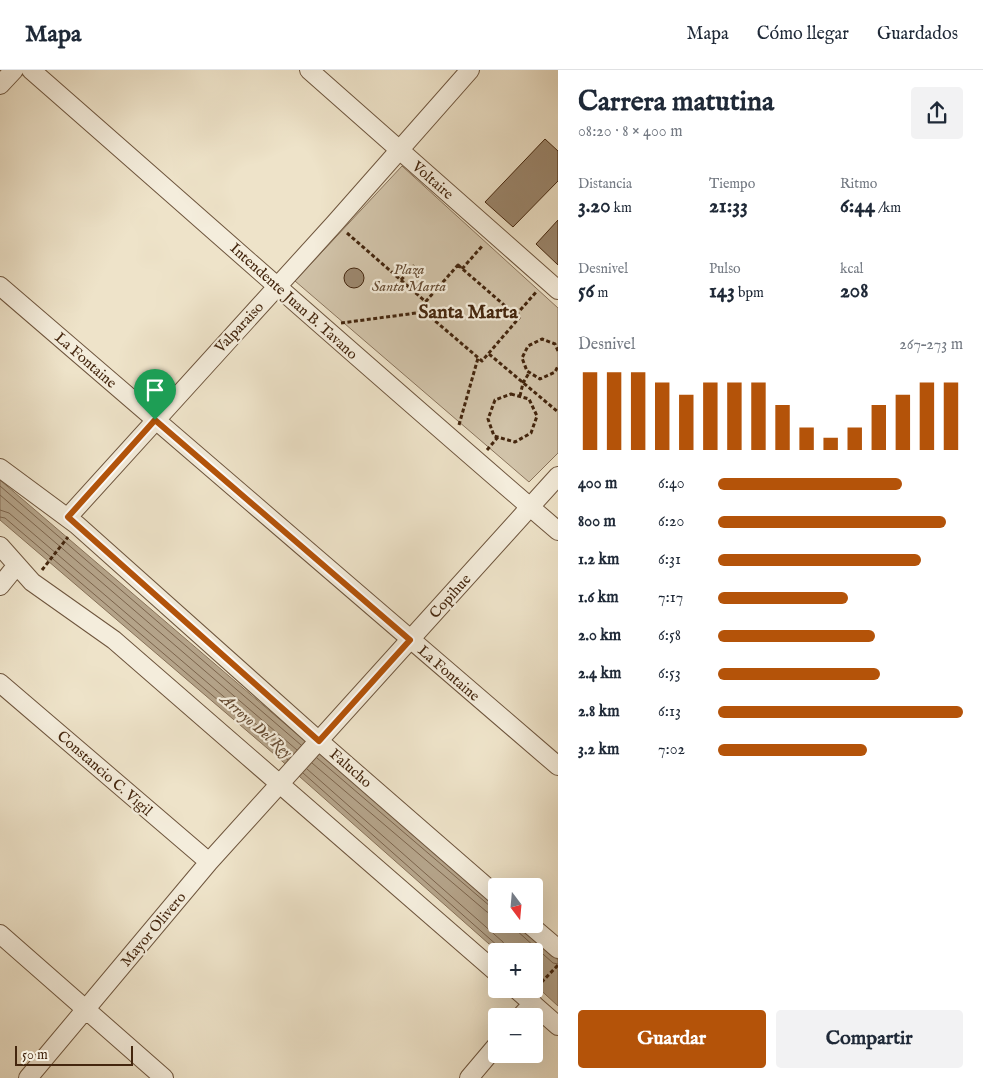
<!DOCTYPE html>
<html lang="es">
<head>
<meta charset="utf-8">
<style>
  :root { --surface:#fff; --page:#f2f2f3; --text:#1f2937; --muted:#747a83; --line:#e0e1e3; --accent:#b45309 }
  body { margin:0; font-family:"IM FELL English",serif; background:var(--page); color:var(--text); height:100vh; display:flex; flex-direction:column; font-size:19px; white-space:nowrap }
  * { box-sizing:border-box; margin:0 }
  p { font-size:16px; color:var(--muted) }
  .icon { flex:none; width:28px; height:28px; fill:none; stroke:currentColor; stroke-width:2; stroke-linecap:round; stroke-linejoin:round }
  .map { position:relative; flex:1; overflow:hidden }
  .drawer { display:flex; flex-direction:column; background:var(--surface); width:425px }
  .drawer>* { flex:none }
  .needle { width:32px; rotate:164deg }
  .controls { position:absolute; left:488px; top:808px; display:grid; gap:10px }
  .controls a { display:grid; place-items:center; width:55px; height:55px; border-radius:5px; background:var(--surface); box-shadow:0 5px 20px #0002; font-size:25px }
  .scale { position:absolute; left:15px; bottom:12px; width:118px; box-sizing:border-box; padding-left:5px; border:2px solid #44260e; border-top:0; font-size:14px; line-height:18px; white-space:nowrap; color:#44260e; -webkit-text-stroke:4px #f4eddc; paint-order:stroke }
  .pin { position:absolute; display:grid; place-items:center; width:42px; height:42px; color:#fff; margin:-51px -21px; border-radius:50% 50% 50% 0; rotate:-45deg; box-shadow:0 0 5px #0007 }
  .pin .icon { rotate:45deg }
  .round { display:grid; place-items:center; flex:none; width:52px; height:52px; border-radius:5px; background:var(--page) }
  .summary { display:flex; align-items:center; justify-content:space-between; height:85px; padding:0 20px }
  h1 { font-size:28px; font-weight:700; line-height:38px }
  .stats { display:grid; grid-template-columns:repeat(3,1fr); gap:8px; height:85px; padding:5px 20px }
  .stats div { display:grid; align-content:center }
  .stats b { font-size:21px; font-weight:700 }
  .stats small { font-size:14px; font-weight:400 }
  .stats p { font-size:14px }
  .chart { height:140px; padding:10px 20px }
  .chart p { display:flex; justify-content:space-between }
  .chart svg { width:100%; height:90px; margin-top:5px; stroke:var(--accent); stroke-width:6 }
  .cta { display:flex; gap:10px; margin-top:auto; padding:10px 20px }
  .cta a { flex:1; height:58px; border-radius:5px; background:var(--accent); color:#fff; font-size:20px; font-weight:700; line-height:58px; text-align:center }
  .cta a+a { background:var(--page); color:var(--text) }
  ul { padding:0 20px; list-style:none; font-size:16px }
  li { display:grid; grid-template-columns:80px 60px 1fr; align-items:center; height:38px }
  li i { height:12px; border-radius:6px; background:var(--accent) }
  header { display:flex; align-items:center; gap:30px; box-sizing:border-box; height:70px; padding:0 25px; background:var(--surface); border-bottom:1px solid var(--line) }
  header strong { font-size:24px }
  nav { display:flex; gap:28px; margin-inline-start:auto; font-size:18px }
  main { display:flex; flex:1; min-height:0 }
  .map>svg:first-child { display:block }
  .green { fill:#d1c3a9; stroke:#8a745c }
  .water { fill:#b4a389; stroke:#877158 }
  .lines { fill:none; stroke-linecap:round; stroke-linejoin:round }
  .shore { stroke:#7c644c; stroke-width:1 }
  .building { fill:#9c886f; stroke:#44260e }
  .street-casing { stroke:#6e553d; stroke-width:20 }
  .path { stroke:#44260e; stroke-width:3; stroke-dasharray:4 2.5; stroke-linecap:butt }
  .street { stroke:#f4eddc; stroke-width:18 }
  .route-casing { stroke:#fff; stroke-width:10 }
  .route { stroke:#b45309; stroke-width:6 }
  .labels { text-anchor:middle; stroke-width:4.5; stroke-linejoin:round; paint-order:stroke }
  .street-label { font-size:15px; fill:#44260e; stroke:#f4eddc }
  .park-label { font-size:15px; font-style:italic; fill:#674d35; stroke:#f4eddc }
  .water-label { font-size:16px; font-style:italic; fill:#664c33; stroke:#f4eddc }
  .district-label { font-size:20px; font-weight:bold; fill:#44260e; stroke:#f4eddc }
</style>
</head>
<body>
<header>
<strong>Mapa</strong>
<nav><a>Mapa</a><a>Cómo llegar</a><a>Guardados</a></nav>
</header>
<main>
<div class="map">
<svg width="558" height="1008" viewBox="0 0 558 1008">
  <rect width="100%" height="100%" fill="#eee3c9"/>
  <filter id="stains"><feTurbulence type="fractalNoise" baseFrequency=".004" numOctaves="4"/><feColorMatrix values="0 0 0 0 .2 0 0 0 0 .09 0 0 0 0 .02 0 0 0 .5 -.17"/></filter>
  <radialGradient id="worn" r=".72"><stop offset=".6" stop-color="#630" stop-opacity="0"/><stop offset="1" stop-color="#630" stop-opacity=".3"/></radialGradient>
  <path class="green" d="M402 96 558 238V383L529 412 295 211Z"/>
  <path class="water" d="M0 410 493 832 496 835V854H517L558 890V936L534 914V881H497L274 684 0 450Z"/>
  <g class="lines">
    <path class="shore" d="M0 416 301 675
      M0 425 297 680
      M0 440 9 443 292 685
      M0 447 5 448 288 690
      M317 688 491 837 496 838
      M312 693 487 842 496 845
      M307 699 503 872 507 881
      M303 703 499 877 501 881
      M514 854 516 860 553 893 558 894"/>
  </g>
  <path class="building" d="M545 69 558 81V111L513 157 485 132Z
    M558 150V195L536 174Z
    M344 208a10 10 0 1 1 20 0a10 10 0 1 1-20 0Z"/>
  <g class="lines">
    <g class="street-casing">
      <path id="street" d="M31 0C207 154 381 309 558 461
        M309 0 558 220
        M0 15 14 0
        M0 216 558 696
        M0 398 77 455 319 671 496 825
        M68 447 335 153 470 0
        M0 476 32 512 114 570 496 902
        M0 516 17 495
        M0 613 209 792
        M529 854 558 879
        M0 864 164 1008
        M516 919 558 956
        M521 946 533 933
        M28 1008 209 792 558 406
        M469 1008 496 976"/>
    </g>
    <path class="path" d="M347 163 426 232
      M458 195 519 248 482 291 420 238Z
      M462 199 483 175
      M401 210 414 195
      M516 245 537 221
      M341 253 424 242
      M558 281 555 274 542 269 528 276 522 288 527 301 540 309 555 302 558 296
      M489 284 558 342
      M511 324 529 329 537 346 531 363 515 372 494 366 488 349 495 330Z
      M520 326 523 313 529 303
      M459 355 478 288
      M487 380 498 367
      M42 500 68 467
      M537 917 558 895"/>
    <use href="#street" class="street"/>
  </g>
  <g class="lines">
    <g class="route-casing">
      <path id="route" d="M155 350 410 570 319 671 68 447Z"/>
    </g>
    <use href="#route" class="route"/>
  </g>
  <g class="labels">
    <g class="street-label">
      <text transform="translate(433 110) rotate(41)" y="5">Voltaire</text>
      <text transform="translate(294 231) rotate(42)" y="5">Intendente Juan B. Tavano</text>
      <text transform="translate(239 257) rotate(-47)" y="5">Valparaiso</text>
      <text transform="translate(86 290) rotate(41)" y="5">La Fontaine</text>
      <text transform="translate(450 526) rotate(-48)" y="5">Copihue</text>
      <text transform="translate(449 603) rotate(41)" y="5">La Fontaine</text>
      <text transform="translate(351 698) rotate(41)" y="5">Falucho</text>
      <text transform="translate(105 703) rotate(41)" y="5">Constancio C. Vigil</text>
      <text transform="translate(153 859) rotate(-50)" y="5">Mayor Olivero</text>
    </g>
    <g class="park-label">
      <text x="409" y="204">Plaza<tspan x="409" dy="17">Santa Marta</tspan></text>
    </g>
    <g class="water-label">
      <text transform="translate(257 655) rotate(41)" y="6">Arroyo Del Rey</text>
    </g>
    <g class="district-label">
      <text x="468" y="248">Santa Marta</text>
    </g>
  </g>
  <rect width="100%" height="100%" filter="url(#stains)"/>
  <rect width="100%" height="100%" fill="url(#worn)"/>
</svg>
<div class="controls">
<a><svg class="needle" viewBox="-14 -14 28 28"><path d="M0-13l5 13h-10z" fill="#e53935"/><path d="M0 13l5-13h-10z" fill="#747a83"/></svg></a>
<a>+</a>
<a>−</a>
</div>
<div class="scale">50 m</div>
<div class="pin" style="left:155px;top:350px;background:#1e9e55"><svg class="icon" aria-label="arrive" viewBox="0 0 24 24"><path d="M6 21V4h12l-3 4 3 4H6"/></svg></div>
</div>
<section class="drawer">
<div class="summary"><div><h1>Carrera matutina</h1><p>08:20 · 8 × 400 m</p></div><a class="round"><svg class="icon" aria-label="share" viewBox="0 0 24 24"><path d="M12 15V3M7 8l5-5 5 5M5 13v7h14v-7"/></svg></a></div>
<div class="stats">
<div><p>Distancia</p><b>3.20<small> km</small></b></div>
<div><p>Tiempo</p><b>21:33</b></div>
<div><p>Ritmo</p><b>6:44<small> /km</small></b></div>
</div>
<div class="stats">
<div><p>Desnivel</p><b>56<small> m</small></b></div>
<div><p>Pulso</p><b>143<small> bpm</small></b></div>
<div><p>kcal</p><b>208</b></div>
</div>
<div class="chart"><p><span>Desnivel</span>267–273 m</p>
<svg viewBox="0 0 160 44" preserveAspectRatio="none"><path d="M5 44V6M15 44V6M25 44V6M35 44V11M45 44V17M55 44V11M65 44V11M75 44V11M85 44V22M95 44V33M105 44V38M115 44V33M125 44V22M135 44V17M145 44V11M155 44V11"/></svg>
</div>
<ul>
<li><b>400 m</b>6:40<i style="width:75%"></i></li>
<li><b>800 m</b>6:20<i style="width:93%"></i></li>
<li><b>1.2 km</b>6:31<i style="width:83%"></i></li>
<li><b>1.6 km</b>7:17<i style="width:53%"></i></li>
<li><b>2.0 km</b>6:58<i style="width:64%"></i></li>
<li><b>2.4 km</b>6:53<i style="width:66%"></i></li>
<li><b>2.8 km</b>6:13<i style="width:100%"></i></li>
<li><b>3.2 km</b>7:02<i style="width:61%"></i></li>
</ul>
<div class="cta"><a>Guardar</a><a>Compartir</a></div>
</section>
</main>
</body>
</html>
